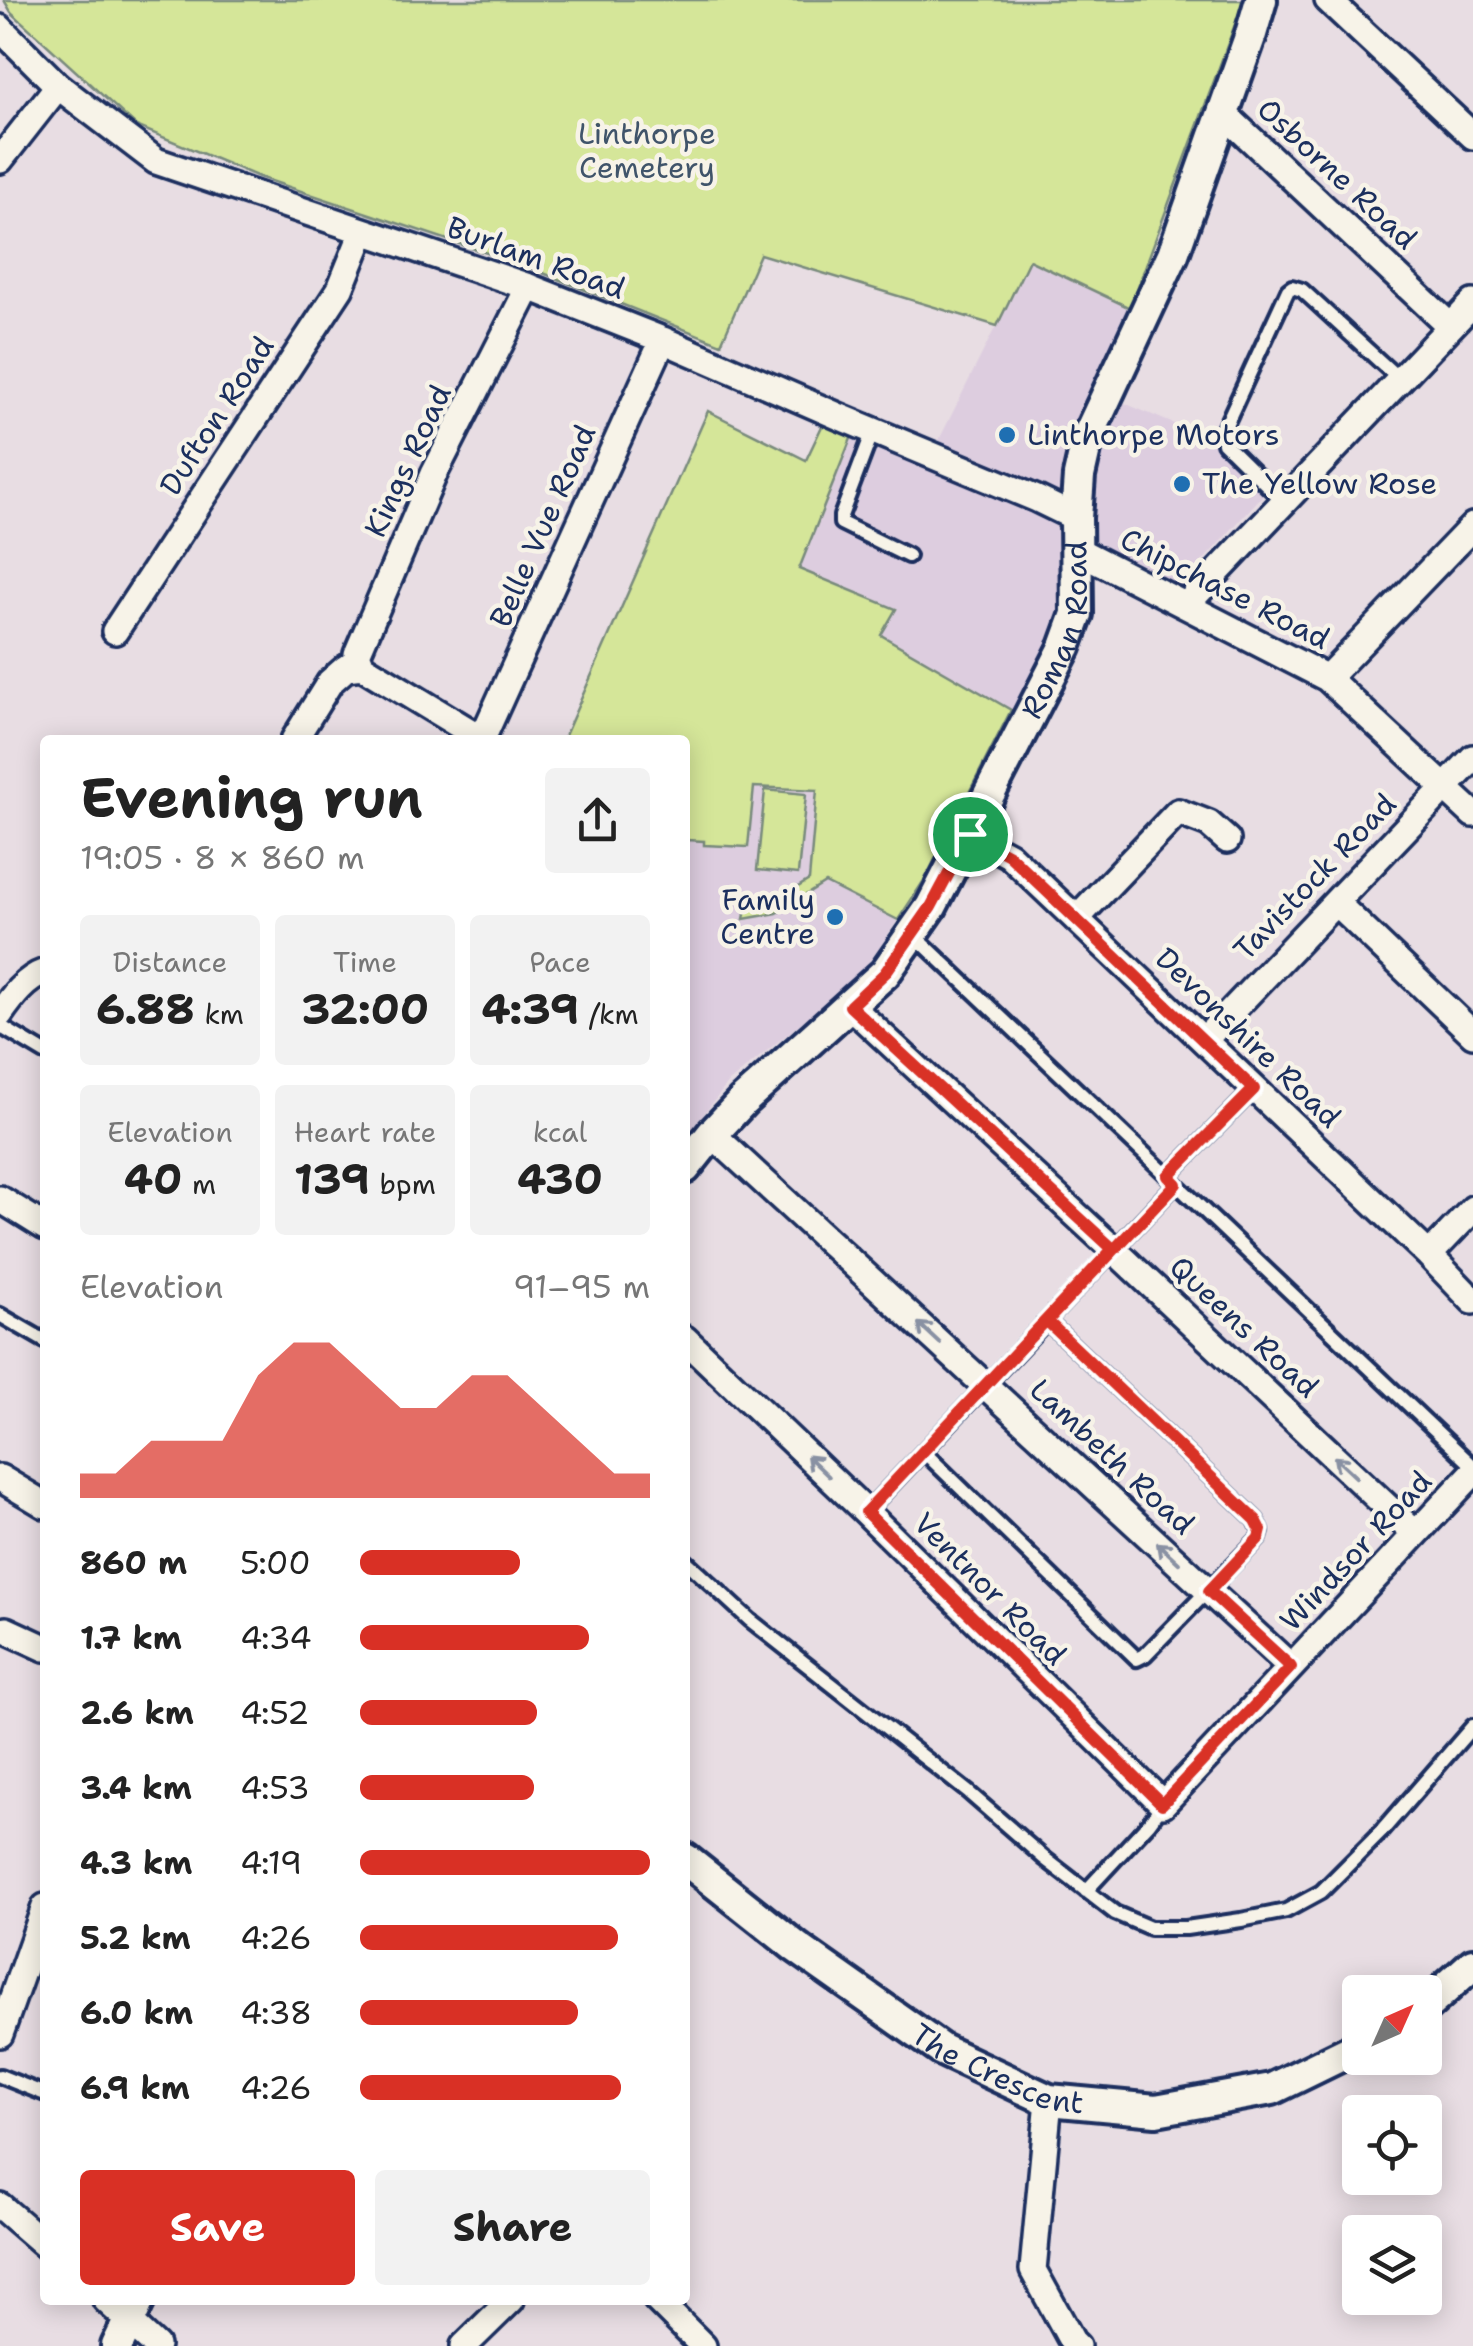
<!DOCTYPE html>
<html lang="en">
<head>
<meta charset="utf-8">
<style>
  :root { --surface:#fff; --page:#f2f2f2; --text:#222; --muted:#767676; --accent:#d93025 }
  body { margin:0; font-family:"Shantell Sans",sans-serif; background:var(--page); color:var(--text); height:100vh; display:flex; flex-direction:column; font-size:38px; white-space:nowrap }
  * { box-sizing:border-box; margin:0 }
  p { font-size:32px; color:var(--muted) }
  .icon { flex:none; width:55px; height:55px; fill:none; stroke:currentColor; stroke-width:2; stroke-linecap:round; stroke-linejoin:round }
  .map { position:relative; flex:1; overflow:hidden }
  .drawer { position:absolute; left:40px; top:735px; width:650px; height:1570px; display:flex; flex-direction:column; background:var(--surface); border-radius:10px; box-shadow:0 5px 25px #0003 }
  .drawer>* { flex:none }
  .needle { width:65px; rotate:45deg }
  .controls { position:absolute; left:1342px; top:1975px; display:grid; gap:20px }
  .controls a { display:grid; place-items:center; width:100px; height:100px; border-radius:10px; background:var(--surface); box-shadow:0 5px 25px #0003; font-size:50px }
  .pin { position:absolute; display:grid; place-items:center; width:85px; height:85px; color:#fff; margin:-42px; border:5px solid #fff; border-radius:50%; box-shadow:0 2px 10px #0007 }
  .round { display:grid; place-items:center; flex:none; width:105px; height:105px; border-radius:10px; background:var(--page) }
  .summary { display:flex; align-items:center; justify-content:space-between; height:170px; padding:0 40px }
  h1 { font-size:55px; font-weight:700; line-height:75px }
  .stats { display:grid; grid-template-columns:repeat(3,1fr); gap:15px; height:170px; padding:10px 40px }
  .stats div { display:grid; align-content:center; border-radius:10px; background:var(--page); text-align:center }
  .stats b { font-size:42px; font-weight:700 }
  .stats small { font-size:28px; font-weight:400 }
  .stats p { font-size:28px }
  .chart { height:280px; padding:20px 40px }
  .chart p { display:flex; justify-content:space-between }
  .chart svg { width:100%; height:180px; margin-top:10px; fill:var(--accent); opacity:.7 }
  .action { display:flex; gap:20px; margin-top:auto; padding:20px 40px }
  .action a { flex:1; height:115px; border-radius:10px; background:var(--accent); color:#fff; font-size:40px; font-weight:700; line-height:115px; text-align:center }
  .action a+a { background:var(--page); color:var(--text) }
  ul { padding:0 40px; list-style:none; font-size:32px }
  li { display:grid; grid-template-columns:160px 120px 1fr; align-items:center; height:75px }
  li i { height:25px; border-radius:12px; background:var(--accent) }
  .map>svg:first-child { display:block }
  .built { fill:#ddcddf }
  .green { fill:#d5e699; stroke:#788a7c; stroke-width:2.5 }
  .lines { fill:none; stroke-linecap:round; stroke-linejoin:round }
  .service-casing { stroke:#1b2f5e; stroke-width:20 }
  .minor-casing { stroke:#1b2f5e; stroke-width:32 }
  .tertiary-casing { stroke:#1b2f5e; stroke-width:38 }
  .service { stroke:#f7f3e8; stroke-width:12 }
  .minor { stroke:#f7f3e8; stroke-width:25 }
  .tertiary { stroke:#f7f3e8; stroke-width:30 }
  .oneway { stroke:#8991a3 }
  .route-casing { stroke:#fff; stroke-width:20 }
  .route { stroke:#d93025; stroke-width:12 }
  .poi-dot { fill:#1f6fb2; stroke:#f7f3e8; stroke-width:4 }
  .labels { text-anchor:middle; stroke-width:9; stroke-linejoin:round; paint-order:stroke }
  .park-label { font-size:30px; fill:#40546a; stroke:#f7f3e8 }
  .street-label { font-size:30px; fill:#1b2f5e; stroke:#f7f3e8 }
  .poi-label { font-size:30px; fill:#1b2f5e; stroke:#f7f3e8; text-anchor:start }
</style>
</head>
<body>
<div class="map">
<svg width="1473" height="2346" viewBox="0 0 1473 2346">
  <rect width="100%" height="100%" fill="#e8dde3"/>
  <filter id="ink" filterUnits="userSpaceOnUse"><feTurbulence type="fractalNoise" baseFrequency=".01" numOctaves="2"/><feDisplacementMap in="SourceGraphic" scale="20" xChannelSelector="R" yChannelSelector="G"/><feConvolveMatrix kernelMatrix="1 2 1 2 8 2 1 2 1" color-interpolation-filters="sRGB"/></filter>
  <g filter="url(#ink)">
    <path class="built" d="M1029 260 1130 308 1117 400 1219 443 1272 485 1180 586 1110 556 1011 710 925 879 877 951 858 976 729 1082 685 1138V740H563L708 411 806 460 823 424 852 436 938 442Z"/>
    <path class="green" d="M4 0H1244L1130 308 1029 260 997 326 760 254 721 344 523 265 259 177 136 126 11 12Z
      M708 411 806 460 823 424 852 436 799 569 896 609 881 635 1011 710 925 879 898 920 825 883 777 913 744 919 746 909 771 904 809 880 817 790 754 787 748 847 704 845V841L687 840 685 844V740H563Z
      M765 790 806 794 798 874 757 870Z"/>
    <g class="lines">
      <g class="service-casing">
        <path id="service" d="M873 431 841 516V523L908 556
          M1284 502 1224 443 1223 431 1288 290 1292 287 1302 290 1399 379
          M913 934 1473 1466
          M0 1026 45 1053
          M1168 1176 1254 1089
          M0 1315 45 1341
          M924 1452 1137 1659 1145 1655 1259 1538 1261 1531 1256 1520 1047 1321
          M866 1512 1176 1184
          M685 1560 750 1620 968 1792 1044 1858 1115 1913 1150 1928H1186L1241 1920 1286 1911 1321 1892 1381 1832 1473 1726
          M1086 1891 1149 1823 1163 1804
          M0 2076 45 2094"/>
      </g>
      <g class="minor-casing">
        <path id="minor" d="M1328 0 1473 136
          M0 28 58 86 156 161 529 287 663 340 838 416 1037 499 1076 518
          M1222 112 1450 326
          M0 160 58 86
          M1077 550 1327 678 1473 814
          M1186 605 1473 303
          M115 631 340 289 363 232
          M362 666 482 739 663 340
          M362 666 357 654 434 474 529 287
          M1327 678 1473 526
          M294 740 330 682 346 668 362 666
          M970 834 1009 855 1429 1255 1473 1301
          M1336 903 1473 1034
          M1076 919 1178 812 1209 824 1227 840
          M850 1006 1113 1249 1416 1534
          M0 1014C12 997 25 979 45 972
          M1204 1040 1473 758
          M712 1134 1291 1667
          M0 1199 45 1227
          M1429 1255 1473 1209
          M685 1339 866 1512 1163 1804 1473 1473
          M0 1478 45 1505
          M6 1630 45 1648
          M0 2034 45 1907
          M1049 2100 1033 2270 1072 2341 1077 2346
          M0 2206 45 2245
          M106 2300 156 2346
          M657 2300 703 2346
          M464 2346 511 2300"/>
      </g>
      <g class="tertiary-casing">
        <g id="tertiary">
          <path id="s1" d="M685 1168 712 1134 743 1101 885 973 931 907 1065 647 1077 614 1076 518 1079 476 1088 436 1173 254 1251 34 1261 0"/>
          <path id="s2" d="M685 1859 796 1947 942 2050 1049 2100 1156 2110 1272 2089 1360 2046"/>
          <path d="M1425 2007 1473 1964"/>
          <path d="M117 2346 139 2300"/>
        </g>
      </g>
      <use href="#service" class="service"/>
      <use href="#minor" class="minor"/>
      <use href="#tertiary" class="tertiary"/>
    </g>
    <defs><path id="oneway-shaft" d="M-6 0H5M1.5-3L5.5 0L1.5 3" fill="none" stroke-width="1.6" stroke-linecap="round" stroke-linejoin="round" transform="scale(2.5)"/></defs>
    <g class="oneway">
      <use href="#oneway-shaft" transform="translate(929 1333) rotate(-137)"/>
      <use href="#oneway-shaft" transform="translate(818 1466) rotate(-136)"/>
      <use href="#oneway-shaft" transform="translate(1345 1467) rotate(-137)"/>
      <use href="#oneway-shaft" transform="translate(1168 1553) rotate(-137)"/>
    </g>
  </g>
  <g class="lines" filter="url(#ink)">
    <g class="route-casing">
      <path id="route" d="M970 834 931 907 885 973 850 1006 1113 1249 866 1512 1162 1804 1291 1667 1209 1591 1259 1538 1261 1530 1256 1520 1047 1321 1176 1184 1168 1176 1254 1089 1009 855 970 834"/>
    </g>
    <use href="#route" class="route"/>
  </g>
  <g class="poi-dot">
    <circle cx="1007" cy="435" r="10"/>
    <circle cx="1182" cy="484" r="10"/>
    <circle cx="835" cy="917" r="10"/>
  </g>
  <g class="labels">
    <g class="park-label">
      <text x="647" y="144">Linthorpe<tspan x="647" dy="34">Cemetery</tspan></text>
    </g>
    <g class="street-label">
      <text transform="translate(1337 174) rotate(43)" y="10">Osborne Road</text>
      <text transform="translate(536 258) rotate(20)" y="10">Burlam Road</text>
      <text transform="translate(217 416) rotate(-57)" y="10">Dufton Road</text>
      <text transform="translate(408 461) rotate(-65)" y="10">Kings Road</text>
      <text transform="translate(543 526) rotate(-66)" y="10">Belle Vue Road</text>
      <text transform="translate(1225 589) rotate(27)" y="10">Chipchase Road</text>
      <text dy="10" stroke="none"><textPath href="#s1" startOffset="668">Roman Road</textPath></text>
      <text transform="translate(1315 877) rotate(-46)" y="10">Tavistock Road</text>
      <text transform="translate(1248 1038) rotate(44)" y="10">Devonshire Road</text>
      <text transform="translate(1244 1327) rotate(43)" y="10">Queens Road</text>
      <text transform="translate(1112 1457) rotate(43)" y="10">Lambeth Road</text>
      <text transform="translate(1356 1551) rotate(-47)" y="10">Windsor Road</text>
      <text transform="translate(990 1589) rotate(45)" y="10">Ventnor Road</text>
      <text dy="10" stroke="none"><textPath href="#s2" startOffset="380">The Crescent</textPath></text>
    </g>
    <g class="poi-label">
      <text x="1027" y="445">Linthorpe Motors</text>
      <text x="1202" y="494">The Yellow Rose</text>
      <text x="815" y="910" text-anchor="end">Family<tspan x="815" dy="34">Centre</tspan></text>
    </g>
  </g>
</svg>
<div class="controls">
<a><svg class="needle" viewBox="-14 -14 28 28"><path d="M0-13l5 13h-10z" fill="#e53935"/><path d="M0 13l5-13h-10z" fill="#767676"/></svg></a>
<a><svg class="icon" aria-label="locate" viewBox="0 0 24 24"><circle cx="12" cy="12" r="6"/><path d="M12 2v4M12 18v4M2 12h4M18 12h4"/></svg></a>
<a><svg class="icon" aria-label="layers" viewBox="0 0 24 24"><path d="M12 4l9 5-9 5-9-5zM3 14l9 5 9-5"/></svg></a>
</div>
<div class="pin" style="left:970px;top:834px;background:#1e9e55"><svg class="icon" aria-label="arrive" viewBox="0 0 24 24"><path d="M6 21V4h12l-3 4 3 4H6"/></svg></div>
<section class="drawer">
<div class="summary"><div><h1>Evening run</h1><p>19:05 · 8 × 860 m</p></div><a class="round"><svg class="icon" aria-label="share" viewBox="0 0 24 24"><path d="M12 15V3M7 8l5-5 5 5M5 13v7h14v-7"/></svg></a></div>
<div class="stats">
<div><p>Distance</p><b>6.88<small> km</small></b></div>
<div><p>Time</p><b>32:00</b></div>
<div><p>Pace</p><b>4:39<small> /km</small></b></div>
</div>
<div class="stats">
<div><p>Elevation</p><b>40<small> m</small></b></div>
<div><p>Heart rate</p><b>139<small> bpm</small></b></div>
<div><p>kcal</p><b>430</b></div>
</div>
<div class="chart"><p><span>Elevation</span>91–95 m</p>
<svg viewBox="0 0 160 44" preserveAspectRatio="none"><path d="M0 44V38L10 38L20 30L30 30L40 30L50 14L60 6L70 6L80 14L90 22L100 22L110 14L120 14L130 22L140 30L150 38L160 38V44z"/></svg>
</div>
<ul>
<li><b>860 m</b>5:00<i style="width:55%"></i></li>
<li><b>1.7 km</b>4:34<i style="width:79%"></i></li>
<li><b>2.6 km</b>4:52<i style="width:61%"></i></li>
<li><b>3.4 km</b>4:53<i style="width:60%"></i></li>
<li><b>4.3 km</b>4:19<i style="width:100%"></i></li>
<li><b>5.2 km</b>4:26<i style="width:89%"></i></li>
<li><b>6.0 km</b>4:38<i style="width:75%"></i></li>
<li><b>6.9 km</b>4:26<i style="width:90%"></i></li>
</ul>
<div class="action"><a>Save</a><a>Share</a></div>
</section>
</div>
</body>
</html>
